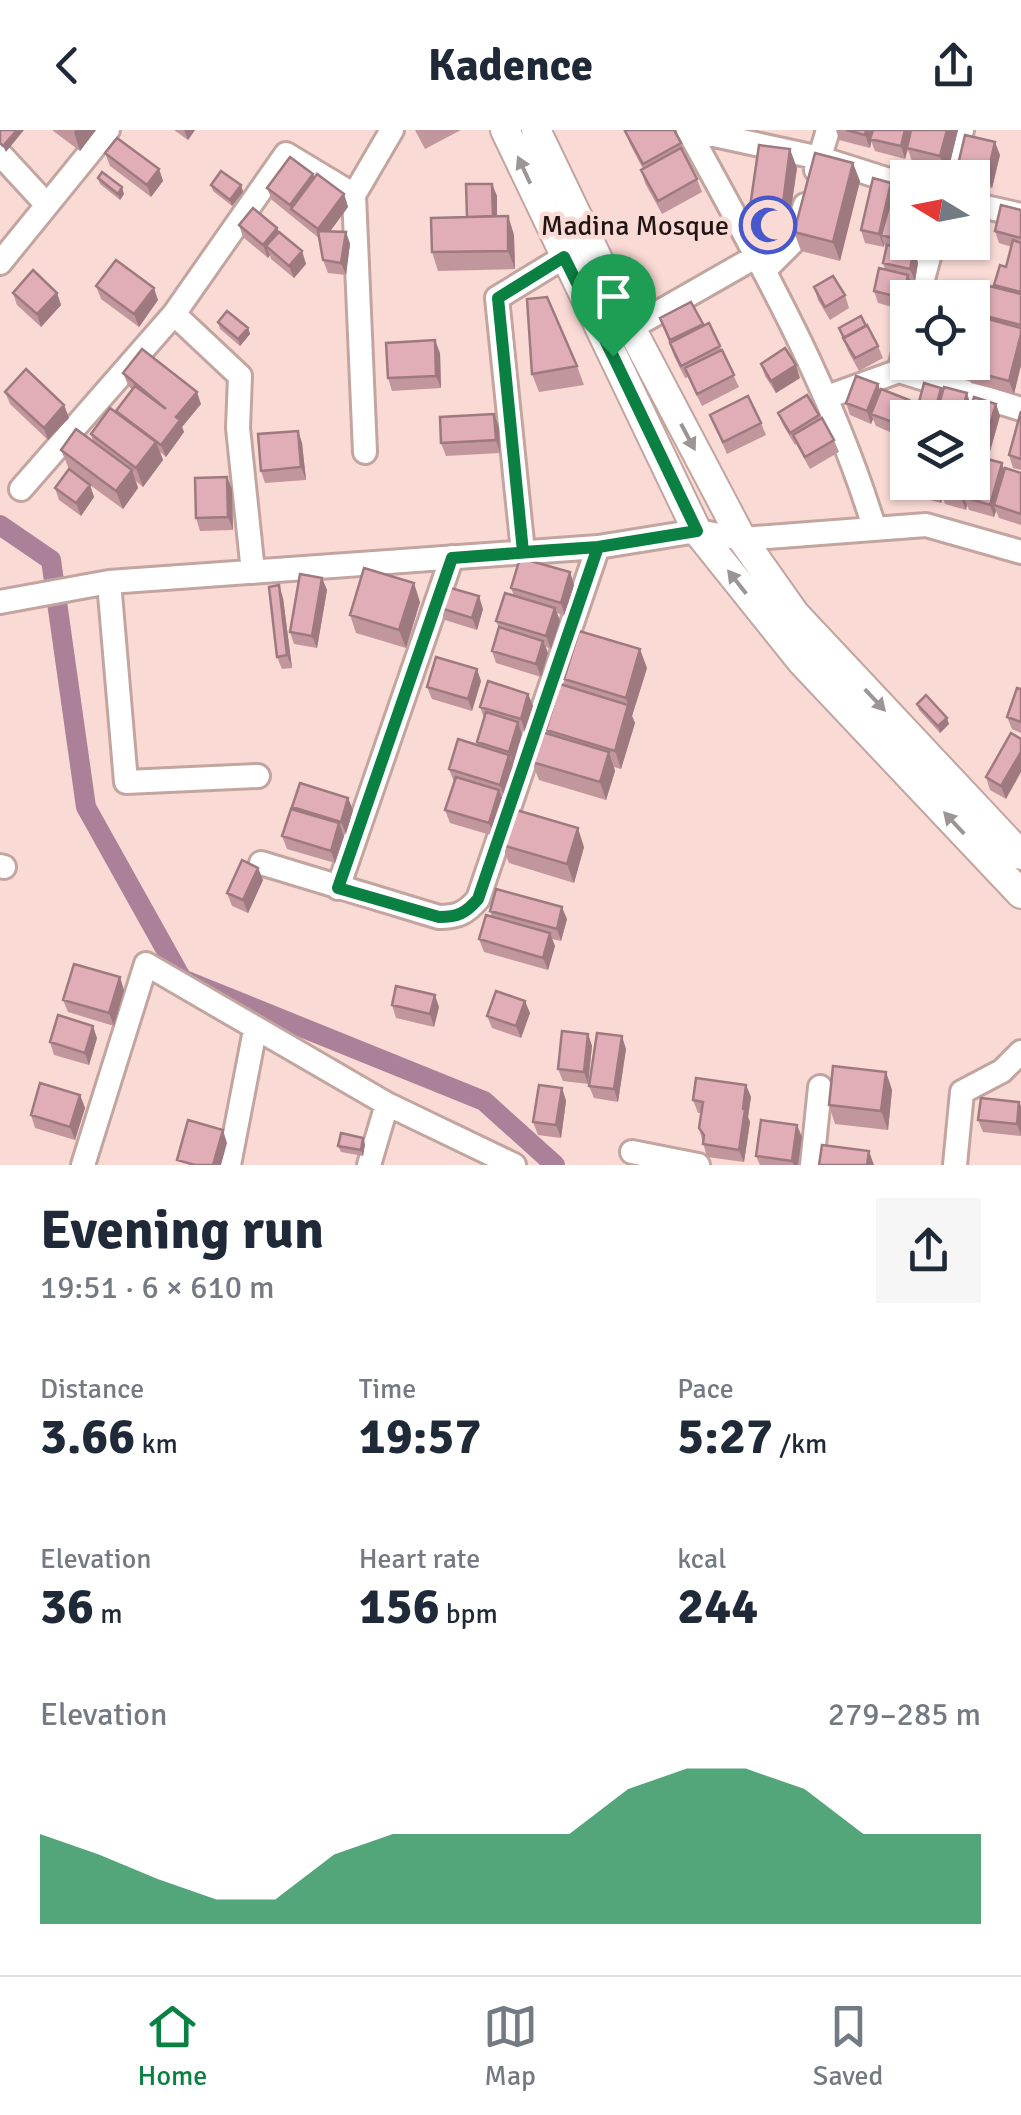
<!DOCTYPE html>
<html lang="en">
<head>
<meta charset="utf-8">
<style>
  :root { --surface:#fff; --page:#f6f6f7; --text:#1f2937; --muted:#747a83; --line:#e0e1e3; --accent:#0b8043 }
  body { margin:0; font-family:Signika,sans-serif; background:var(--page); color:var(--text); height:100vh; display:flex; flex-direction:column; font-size:38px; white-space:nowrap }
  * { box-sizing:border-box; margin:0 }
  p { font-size:32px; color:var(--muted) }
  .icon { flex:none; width:55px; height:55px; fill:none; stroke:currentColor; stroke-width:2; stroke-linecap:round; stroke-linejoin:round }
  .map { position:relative; height:1035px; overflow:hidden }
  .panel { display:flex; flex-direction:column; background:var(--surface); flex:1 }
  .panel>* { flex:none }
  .needle { width:65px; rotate:280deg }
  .tools { position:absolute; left:890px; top:30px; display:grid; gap:20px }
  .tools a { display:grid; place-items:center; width:100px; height:100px; border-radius:0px; background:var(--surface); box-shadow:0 2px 8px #0004; font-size:50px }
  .pin { position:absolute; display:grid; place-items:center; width:85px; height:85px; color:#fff; margin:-102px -42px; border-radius:50% 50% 50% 0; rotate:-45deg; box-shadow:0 0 10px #0007 }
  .pin .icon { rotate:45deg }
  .round { display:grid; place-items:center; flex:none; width:105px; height:105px; border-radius:0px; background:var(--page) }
  .head { display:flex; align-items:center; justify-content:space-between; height:170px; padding:0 40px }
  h1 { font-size:55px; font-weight:700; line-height:75px }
  .figures { display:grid; grid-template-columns:repeat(3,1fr); gap:15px; height:170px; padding:10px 40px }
  .figures div { display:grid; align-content:center }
  .figures b { font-size:50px; font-weight:700 }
  .figures small { font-size:28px; font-weight:400 }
  .figures p { font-size:28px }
  .chart { height:280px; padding:20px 40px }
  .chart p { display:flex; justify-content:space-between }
  .chart svg { width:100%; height:180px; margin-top:10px; fill:var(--accent); opacity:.7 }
  header { display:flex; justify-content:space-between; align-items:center; height:130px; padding:0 40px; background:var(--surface); font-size:45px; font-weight:700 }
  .tab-bar { display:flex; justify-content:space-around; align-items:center; height:140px; border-top:2px solid var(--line); background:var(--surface); font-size:28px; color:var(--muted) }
  .tab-bar a { display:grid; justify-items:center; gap:5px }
  .tab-bar .on { color:var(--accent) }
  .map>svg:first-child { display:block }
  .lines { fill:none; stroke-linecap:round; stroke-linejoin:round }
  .canal { stroke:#aa8199; stroke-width:20 }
  .minor-casing { stroke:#c3a5a0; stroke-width:28 }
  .major-casing { stroke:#c3a5a0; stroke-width:32 }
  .minor { stroke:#fff; stroke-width:22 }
  .major { stroke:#fff; stroke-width:28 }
  .wall { fill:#c2969d }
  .shaded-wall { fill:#9e7a80 }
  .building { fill:#e1aeb7; stroke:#9e7a80; stroke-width:2.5 }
  .oneway { fill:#9b9695 }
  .route-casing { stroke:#fff; stroke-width:20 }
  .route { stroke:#0b8043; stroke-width:12 }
  .labels { text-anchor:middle; stroke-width:9; stroke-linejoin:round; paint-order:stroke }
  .poi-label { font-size:28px; fill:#201513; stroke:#fadad4; text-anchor:end }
</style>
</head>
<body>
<header><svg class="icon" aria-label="back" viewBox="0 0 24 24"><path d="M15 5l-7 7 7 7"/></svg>Kadence<svg class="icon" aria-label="share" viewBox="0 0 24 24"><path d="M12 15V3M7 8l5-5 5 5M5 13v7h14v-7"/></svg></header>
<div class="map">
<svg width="1021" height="1035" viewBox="0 0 1021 1035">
  <rect width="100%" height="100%" fill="#fadad4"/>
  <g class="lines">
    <path class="canal" d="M0 395 51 430 86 677 182 849 484 971 555 1035"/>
    <g class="minor-casing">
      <path id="minor" d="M688 0C758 128 831 256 874 397
        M691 0 820 28 908 56
        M0 24 47 75
        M816 40 828 0
        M950 48 962 0
        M354 65 365 322
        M972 74 1021 85
        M0 133 108 0
        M764 141 793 112 805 75
        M918 168 933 112
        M174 184 240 246 238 298 253 442
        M631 198 757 126
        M899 241 1021 279
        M827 267 899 241 908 208
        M21 359 174 184 286 24 354 65 392 0
        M523 422 497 168 564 127
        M109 452 126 652 258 646
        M0 472 109 452 598 417 697 401 742 409 926 395 1021 422
        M261 733 439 787C458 787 466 783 478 769L598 417
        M0 736 4 737
        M338 758 452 427
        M632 1022 698 1035
        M83 1035 146 834 387 974 514 1035
        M229 1035 255 900
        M369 1035 387 974
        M812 1035 820 957
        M955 1035 962 962 1002 941 1021 922"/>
    </g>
    <g class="major-casing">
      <path id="major" d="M505 0 697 401 802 532 1021 764
        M536 0 631 198 742 409 795 484 1021 725"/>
    </g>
    <use href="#minor" class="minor"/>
    <use href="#major" class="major"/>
  </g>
  <path class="wall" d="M52 0H96L80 21Z
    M174 0H195L188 10Z
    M415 0H461L425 19Z
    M836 0H958L947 45 914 37 908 20 905 29 875 21 871 11 870 18 839 10Z
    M625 1 681 13 685 26 697 49 702 62 662 84 645 53 641 40 643 39 630 14Z
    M105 23 159 39 163 51 151 67 110 36Z
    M1000 25 992 58 972 54V48H960L957 39Z
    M797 38 788 99 757 95 750 77Z
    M313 44 314 47 344 64 348 77 330 101 346 102 350 114 346 145 328 143 323 130 320 109 272 70 267 58Z
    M98 48 124 64 120 70 100 54Z
    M860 51 840 131 801 121 794 102Z
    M891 53 896 65 893 78 902 80 899 70 908 53V112H926L923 127 916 125 918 133 915 151 910 150 913 158 911 168H908L907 181 878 173 874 161 885 139 883 133 886 118 884 114V117L865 113 861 100Z
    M492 54 497 66V86H508L514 105 515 139 438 141 432 122 467 87Z
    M211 55H241L243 62 232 76 213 61Z
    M1021 80V235L1014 264 971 253 967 240 974 214 972 202 976 188 974 183 995 158 994 155 1006 137 1012 117 999 113 995 101Z
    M239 95 277 98 279 102 302 121 306 134 294 148 271 129 270 125 268 128 243 107Z
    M96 156 158 170 139 197 101 169Z
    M814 157 845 165 849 178 830 190 818 170Z
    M13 163H57L61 175 41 197 17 175Z
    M691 172 703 196 709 193 739 257 702 276 688 247 685 248 674 226 660 188Z
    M218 192 248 198 250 204 240 216 220 199Z
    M839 198 878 216 883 228 859 241 848 221Z
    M440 223 441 258 392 261 388 248Z
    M761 234 800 248 776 263 765 246Z
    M577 236 584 255 539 262 532 244Z
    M123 243 201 274 182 297 184 302 166 327 160 322 163 330 143 357 136 351 138 358 123 379 90 355 94 367 81 386 59 370 55 358 69 339 61 320 93 311 91 304 117 283 132 260 128 255Z
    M878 254 880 261 909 270 914 283 912 288H908V299L904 308 876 296 873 289 871 294 850 285 846 273Z
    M941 258 936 287 920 283 918 276Z
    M5 262 64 275 69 288 48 310 10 274Z
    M996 274 1000 286 988 329 1002 333 1004 340 1021 343V395L999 388 996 381 994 387 969 380 967 375 966 380 945 374 943 368 941 373 914 366 909 352H972V288Z
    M1021 281V340L1013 338 1009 325Z
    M778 283 819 285 834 310 839 322 810 339 796 314 795 315 783 295Z
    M710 285 761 293 766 305 727 324Z
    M499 297 500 323 446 326 441 313Z
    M298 301 302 313 306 350 265 353 261 341Z
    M227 347 232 359 233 400 200 401 196 388Z
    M570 442 574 455 565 486 557 483 560 491 551 519 546 517 548 523 541 547 496 533 492 521 499 498 496 491 514 466 511 458Z
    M322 448 327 460 317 518 294 514 290 502Z
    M283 468 292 538 282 539 277 527Z
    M420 472 406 518 356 503 350 485Z
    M440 478 483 479 477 500 445 490Z
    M647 538 632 586 635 593 621 639 614 637 615 641 606 670 539 650 532 632 547 603 546 600 566 556 564 549Z
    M481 551 472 581 432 569 427 557Z
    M1021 559V603L1012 599 1007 587Z
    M528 564 533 576 525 602 521 600 522 604 512 634 514 637 504 667 501 666 504 672 494 706 450 693 445 680 454 652 449 639 478 615 477 612 484 588 480 577Z
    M917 574 949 594 940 603 919 580Z
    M1011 603 1006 669 990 660 986 647Z
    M348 668 353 680 346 704 343 703 344 706 335 733 287 719 282 706 293 680 292 677Z
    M502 715 584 717 574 753 509 733Z
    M258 738 263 750 248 783 232 776 227 763Z
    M490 781 567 789 561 811 552 809 555 816 548 840 484 822 479 809 492 787Z
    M124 860 114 896 68 882 63 870Z
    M392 875 439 877 434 897 396 888Z
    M530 883 521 908 492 898 487 886Z
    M588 904 592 916 588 954 563 951 558 939Z
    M97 908 89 935 54 925 50 912Z
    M626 919 618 972 594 968 589 956Z
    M886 942 892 960 888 1000 835 994 829 975Z
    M746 955 751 967 748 987 750 992 744 1032 707 1027 699 998 701 983H698L693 970Z
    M562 958 566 971 561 1008 538 1005 533 992Z
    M80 965 85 978 75 1010 35 998 31 985Z
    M1021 976V1006L983 1002 978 990Z
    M802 1007 798 1035H760L756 1026Z
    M365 1014 363 1026 341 1022 338 1016Z"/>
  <path class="shaded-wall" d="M17 0H24L6 22 3 16Z
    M75 0H96L80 21 74 2Z
    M184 0H195L188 10Z
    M866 0H874L870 18 865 5Z
    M905 0H912L905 29 901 16Z
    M947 0H958L947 45 940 26Z
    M995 12 1000 25 992 58 987 46Z
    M790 19 797 38 788 99 782 81Z
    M853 33 860 51 840 131 833 112Z
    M159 39 163 51 151 67 147 55Z
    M313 44 318 56 291 79 290 75Z
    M891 53 896 65 886 106 881 105 884 114V117L879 104Z
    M492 54 497 66V100L493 87Z
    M241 55 243 62 232 76 230 70Z
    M122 57 124 64 120 70 118 64Z
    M344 64 348 77 323 111 318 99Z
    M508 86 514 105 515 139 508 121Z
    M277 98 282 110 266 116 270 125 268 128 263 115Z
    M346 102 350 114 346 145 341 133Z
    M918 112H926L923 127 918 114Z
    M914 120 918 133 915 151 910 139Z
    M302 121 306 134 294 148 289 136Z
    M908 145 913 158 911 168H908L907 181 903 168Z
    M154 158 158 170 139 197 134 184Z
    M57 163 61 175 41 197 37 184Z
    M248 198 250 204 240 216 238 209Z
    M1021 204V235L1014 264 1009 251Z
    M435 210 440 223 441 258 436 246Z
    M796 235 800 248 776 263 771 251Z
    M878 254 882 266 871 284 873 289 871 294 867 281Z
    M197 262 201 274 182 297 184 302 166 327 161 315 176 287Z
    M967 263 971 276 968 288H960Z
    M909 270 914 283 912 288H908V299L904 308 900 295Z
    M996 274 1000 286 986 335 982 322Z
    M64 275 69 288 48 310 44 298Z
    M494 284 499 297 500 323 496 310Z
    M298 301 302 313 306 350 301 337Z
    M156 312 163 330 143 357 136 338Z
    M973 328 977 341 969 369 964 367 967 375 966 380 961 368 966 352H972Z
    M1002 333 1006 346 994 375 996 381 994 387 990 375Z
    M132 340 138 358 123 379 116 361Z
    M227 347 232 359 233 400 228 387Z
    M939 352H947L940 362 943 368 941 373 937 361Z
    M90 355 94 367 81 386 76 373Z
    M570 442 574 455 565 486 561 473Z
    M322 448 327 460 317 518 312 506Z
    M414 453 420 472 406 518 399 500Z
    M279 455 283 468 292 538 287 525Z
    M479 466 483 479 477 500 472 488Z
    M555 478 560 491 551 519 546 506Z
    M543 511 548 523 541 547 536 534Z
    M640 519 647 538 632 586 635 593 621 639 615 621 628 575 626 568Z
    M477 539 481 551 472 581 468 569Z
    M528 564 533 576 525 602 521 589Z
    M947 588 949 594 940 603 938 596Z
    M518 592 522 604 513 635 509 622Z
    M609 622 615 641 606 670 600 652Z
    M1021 622V642L1006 669 1001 656Z
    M509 625 514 637 504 667 500 655Z
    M499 660 504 672 494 706 489 693Z
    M348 668 353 680 346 704 341 692Z
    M339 693 344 706 335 733 331 721Z
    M578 698 584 717 574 753 567 734Z
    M258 738 263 750 248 783 243 770Z
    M562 777 567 789 561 811 557 799Z
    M550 803 555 816 548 840 543 828Z
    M120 847 124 860 114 896 109 883Z
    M435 865 439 877 434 897 430 884Z
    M525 871 530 883 521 908 516 896Z
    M93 896 97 908 89 935 85 923Z
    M588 904 592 916 588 954 584 942Z
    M622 906 626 919 618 972 614 959Z
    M886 942 892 960 888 1000 881 981Z
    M746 955 751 967 748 987 750 992 744 1032 739 1020Z
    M562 958 566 971 561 1008 556 995Z
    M80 965 85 978 75 1010 70 997Z
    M1019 972 1021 976V1005L1017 994Z
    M797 995 802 1007 798 1035H794L792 1031Z
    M223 1000 227 1013 221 1035H213Z
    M363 1008 365 1014 363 1026 361 1020Z
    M869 1021 874 1035H867Z"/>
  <path class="building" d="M0 0H17L3 16 0 13Z
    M628 0H674L681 13 643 34 625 1Z
    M846 0H866L865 5Z
    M873 0H905L901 16 870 9Z
    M911 0H947L940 26 907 18Z
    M965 5 995 12 987 46 957 39Z
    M117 8 159 39 147 55 105 23Z
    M759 15 790 19 782 81 750 77Z
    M681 18 697 49 658 71 641 40Z
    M815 23 853 33 833 112 794 102Z
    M290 27 313 44 290 75 267 58Z
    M221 41 241 55 230 70 211 55Z
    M102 42 122 57 118 64 98 48Z
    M317 44 344 64 318 99 291 79Z
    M873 48 891 53 879 104 861 100Z
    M903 52 908 53V72L899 70Z
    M466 54H492L493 86 467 87Z
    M1001 75 1021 80V108L995 101Z
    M889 77 908 81V112L881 105Z
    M253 78 277 98 263 115 239 95Z
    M508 86V121L432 122 431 88Z
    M318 101 346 102 341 133 323 130Z
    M279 102 302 121 289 136 266 116Z
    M1013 110 1021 113V162L994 155 1000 135 1006 137Z
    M887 115 914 120 910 139 883 133Z
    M116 130 154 158 134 184 96 156Z
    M879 138 908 145 903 168 874 161Z
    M33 140 57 163 37 184 13 163Z
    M833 146 845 165 825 177 814 157Z
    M981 154 1021 164V195L974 183Z
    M547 167 577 236 532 244 527 169Z
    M691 172 703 194 670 210 660 188Z
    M227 181 248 198 238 209 218 192Z
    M861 186 866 196 844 208 839 198Z
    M977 186 1021 198V204L1009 251 967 240 969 232H972V219L976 207H972V202Z
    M709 193 720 216 681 236 670 213Z
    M867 195 878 216 855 228 843 208Z
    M435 210 436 246 388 248 386 213Z
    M785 218 796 235 771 251 761 234Z
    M142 219 197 262 176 287 180 290 161 315 116 281 135 256 166 279 123 243Z
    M722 220 734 245 697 264 685 238Z
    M26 239 64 275 44 298 5 262Z
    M856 246 878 254 867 281 846 273Z
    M924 253 941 258 935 281 918 276Z
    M944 257 967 263 960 288H935Z
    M881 259 909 270 900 295 871 284Z
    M807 265 819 285 790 303 778 283Z
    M748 266 761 293 723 312 710 285Z
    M974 267 996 274 982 322 972 320V288H968Z
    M110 278 156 312 136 338 91 304Z
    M1021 281V329L1009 325Z
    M494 284 496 310 441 313 440 287Z
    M822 288 834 310 805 327 793 305Z
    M76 299 132 340 116 361 61 320Z
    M298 301 301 337 261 341 258 304Z
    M976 326 1002 333 990 375 964 367 969 352H972V339Z
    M1005 338 1021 343V384L994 375Z
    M69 339 90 355 76 373 55 358Z
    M227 347 228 387 196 388 195 348Z
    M909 352H939L937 361Z
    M943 352H966L961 368 940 362Z
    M520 428 570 442 561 473 511 458Z
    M364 438 414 453 399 500 350 485Z
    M300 444 322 448 312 506 290 502Z
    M279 455 287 525 277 527 269 457Z
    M447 457 479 466 472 488 440 478Z
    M505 463 555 478 546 506 496 491Z
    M499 497 543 511 536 534 492 521Z
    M579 501 640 519 626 568 564 549Z
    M436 527 477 539 468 569 427 557Z
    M488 551 528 564 521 589 480 577Z
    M560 554 628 575 615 621 546 600Z
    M1017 558 1021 559V592L1007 587Z
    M926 565 947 588 938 596 917 574Z
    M486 582 518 592 509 622 477 612Z
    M542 602 609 622 600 652 532 632Z
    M1011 603 1021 609V622L1001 656 986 647Z
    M458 609 509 625 500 655 449 639Z
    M456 647 499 660 489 693 445 680Z
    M300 653 348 668 341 692 292 677Z
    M291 679 339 693 331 721 282 706Z
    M513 679 578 698 567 734 502 715Z
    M242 730 258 738 243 770 227 763Z
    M496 759 562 777 557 799 490 781Z
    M486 785 550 803 543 828 479 809Z
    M74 834 120 847 109 883 63 870Z
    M396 856 435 865 430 884 392 875Z
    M496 861 525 871 516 896 487 886Z
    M58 885 93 896 85 923 50 912Z
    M562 901 588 904 584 942 558 939Z
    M597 903 622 906 614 959 589 956Z
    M833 936 886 942 881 981 829 975Z
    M696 948 746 955 743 979 745 980 739 1020 703 1014 704 1005 699 998 703 972 693 970Z
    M40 953 80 965 70 997 31 985Z
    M539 955 562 958 556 995 533 992Z
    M981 968 1019 972 1017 994 978 990Z
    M188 990 223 1000 213 1035H195L177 1030Z
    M761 990 797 995 792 1031 756 1026Z
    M341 1003 363 1008 361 1020 338 1016Z
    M822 1015 869 1021 867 1035H819Z"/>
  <defs><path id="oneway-solid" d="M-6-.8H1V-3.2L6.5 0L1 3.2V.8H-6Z" transform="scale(2.5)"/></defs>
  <g class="oneway">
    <use href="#oneway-solid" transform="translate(524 40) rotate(-115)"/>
    <use href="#oneway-solid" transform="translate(688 307) rotate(62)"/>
    <use href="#oneway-solid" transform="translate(737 452) rotate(-128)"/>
    <use href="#oneway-solid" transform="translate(875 570) rotate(47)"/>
    <use href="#oneway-solid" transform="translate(954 693) rotate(-133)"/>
  </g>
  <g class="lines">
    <g class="route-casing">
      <path id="route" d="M613 226 697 401 598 417 452 428 338 758 439 787C458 787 466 783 478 769L598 417 523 422 498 168 564 127 613 226"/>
    </g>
    <use href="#route" class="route"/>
  </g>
  <defs>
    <g id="mosque-ring" transform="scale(2.875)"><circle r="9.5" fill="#fadad4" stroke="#4658cc" stroke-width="1.5"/><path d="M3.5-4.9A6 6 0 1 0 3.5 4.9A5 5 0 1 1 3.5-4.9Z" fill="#4658cc"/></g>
  </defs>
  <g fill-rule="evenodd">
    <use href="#mosque-ring" x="768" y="95"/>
  </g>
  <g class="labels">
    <g class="poi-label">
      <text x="729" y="105">Madina Mosque</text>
    </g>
  </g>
</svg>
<div class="tools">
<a><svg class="needle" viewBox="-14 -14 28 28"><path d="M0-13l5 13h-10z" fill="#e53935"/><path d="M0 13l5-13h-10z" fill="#747a83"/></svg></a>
<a><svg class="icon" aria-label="locate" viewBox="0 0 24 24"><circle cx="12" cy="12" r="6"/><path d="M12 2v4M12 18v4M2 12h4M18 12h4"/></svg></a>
<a><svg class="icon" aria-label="layers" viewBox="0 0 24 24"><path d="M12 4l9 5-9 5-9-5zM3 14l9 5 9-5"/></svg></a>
</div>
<div class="pin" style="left:613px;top:226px;background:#1e9e55"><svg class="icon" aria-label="arrive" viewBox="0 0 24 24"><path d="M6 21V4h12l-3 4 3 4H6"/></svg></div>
</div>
<section class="panel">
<div class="head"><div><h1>Evening run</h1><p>19:51 · 6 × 610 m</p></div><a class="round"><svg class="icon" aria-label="share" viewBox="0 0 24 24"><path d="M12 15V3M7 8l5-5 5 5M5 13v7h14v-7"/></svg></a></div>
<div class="figures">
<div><p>Distance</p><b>3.66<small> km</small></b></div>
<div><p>Time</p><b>19:57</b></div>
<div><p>Pace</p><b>5:27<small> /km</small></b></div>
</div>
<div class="figures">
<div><p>Elevation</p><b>36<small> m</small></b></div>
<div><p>Heart rate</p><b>156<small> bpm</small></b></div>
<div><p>kcal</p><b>244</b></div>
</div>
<div class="chart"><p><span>Elevation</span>279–285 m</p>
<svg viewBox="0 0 160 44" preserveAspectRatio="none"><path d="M0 44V22L10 27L20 33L30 38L40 38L50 27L60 22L70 22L80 22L90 22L100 11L110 6L120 6L130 11L140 22L150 22L160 22V44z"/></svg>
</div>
</section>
<nav class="tab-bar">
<a class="on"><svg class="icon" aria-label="home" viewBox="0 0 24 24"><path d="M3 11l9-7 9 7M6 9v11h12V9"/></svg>Home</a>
<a><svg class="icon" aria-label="map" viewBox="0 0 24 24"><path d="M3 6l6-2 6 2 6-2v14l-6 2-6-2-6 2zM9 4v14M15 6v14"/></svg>Map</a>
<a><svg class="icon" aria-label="saved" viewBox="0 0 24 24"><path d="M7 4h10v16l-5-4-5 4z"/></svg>Saved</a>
</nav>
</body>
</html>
